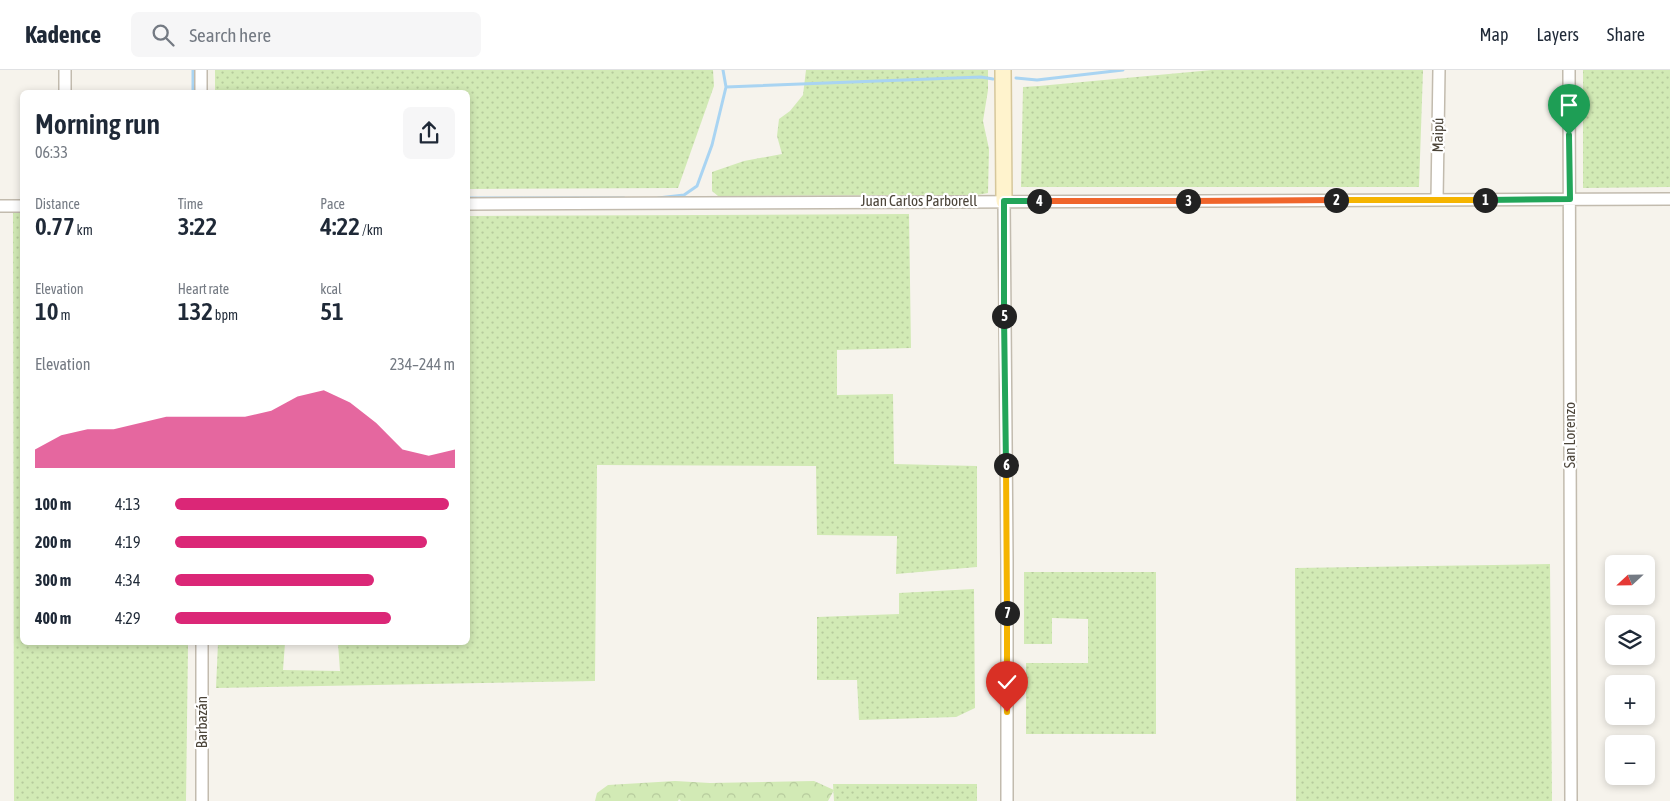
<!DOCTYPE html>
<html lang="en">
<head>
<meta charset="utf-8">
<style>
  :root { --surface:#fff; --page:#f6f6f7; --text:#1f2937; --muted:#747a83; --line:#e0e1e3; --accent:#db2777 }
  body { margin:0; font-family:"Asap Condensed",sans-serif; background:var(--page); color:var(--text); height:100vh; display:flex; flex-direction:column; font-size:19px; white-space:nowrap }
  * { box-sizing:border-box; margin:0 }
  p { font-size:16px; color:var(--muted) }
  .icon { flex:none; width:28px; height:28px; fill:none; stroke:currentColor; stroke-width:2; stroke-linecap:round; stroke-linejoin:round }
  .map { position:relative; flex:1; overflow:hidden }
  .side { position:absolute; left:20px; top:20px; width:450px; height:555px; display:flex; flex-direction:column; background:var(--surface); border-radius:8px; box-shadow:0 2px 8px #0003 }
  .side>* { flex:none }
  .needle { width:32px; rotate:248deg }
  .controls { position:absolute; left:1605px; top:485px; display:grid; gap:10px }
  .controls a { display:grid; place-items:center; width:50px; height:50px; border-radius:8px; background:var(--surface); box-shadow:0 2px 8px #0003; font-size:25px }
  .pin { position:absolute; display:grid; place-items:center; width:42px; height:42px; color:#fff; margin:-51px -21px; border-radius:50% 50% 50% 0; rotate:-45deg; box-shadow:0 0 5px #0007 }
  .pin .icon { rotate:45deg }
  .km { position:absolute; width:25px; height:25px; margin:-12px; border-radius:50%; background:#222; color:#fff; font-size:14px; line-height:25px; text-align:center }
  .round { display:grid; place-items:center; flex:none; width:52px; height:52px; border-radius:8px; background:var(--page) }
  .overview { display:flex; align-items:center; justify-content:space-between; height:85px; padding:0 15px }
  h1 { font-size:28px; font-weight:600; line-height:38px }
  .stats { display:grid; grid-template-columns:repeat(3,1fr); gap:8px; height:85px; padding:5px 15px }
  .stats div { display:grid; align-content:center }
  .stats b { font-size:25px; font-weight:600 }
  .stats small { font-size:14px; font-weight:400 }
  .stats p { font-size:14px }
  .chart { height:140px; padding:10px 15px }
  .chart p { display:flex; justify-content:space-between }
  .chart svg { width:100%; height:90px; margin-top:5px; fill:var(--accent); opacity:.7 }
  ul { padding:0 15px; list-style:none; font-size:16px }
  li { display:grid; grid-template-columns:80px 60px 1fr; align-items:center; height:38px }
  li i { height:12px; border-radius:6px; background:var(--accent) }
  header { display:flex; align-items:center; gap:30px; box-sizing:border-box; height:70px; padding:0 25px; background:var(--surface); border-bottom:1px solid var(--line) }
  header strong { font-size:24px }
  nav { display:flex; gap:28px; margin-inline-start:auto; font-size:18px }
  .search { width:350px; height:45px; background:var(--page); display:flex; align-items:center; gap:12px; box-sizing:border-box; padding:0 18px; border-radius:8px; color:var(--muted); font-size:19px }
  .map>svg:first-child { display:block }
  .grass { fill:url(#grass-dots) }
  .forest { fill:url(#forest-crowns) }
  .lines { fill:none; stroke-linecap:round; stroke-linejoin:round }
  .stream { stroke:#a9d4f2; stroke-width:3 }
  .street-casing { stroke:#c2bbae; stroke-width:14 }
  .secondary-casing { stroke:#d6c79b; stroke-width:18 }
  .street { stroke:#fff; stroke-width:11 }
  .secondary { stroke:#fff3cd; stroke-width:15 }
  .split-1-casing { stroke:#fff; stroke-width:10 }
  .split-2-casing { stroke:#fff; stroke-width:10 }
  .split-3-casing { stroke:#fff; stroke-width:10 }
  .split-4-casing { stroke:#fff; stroke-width:10 }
  .split-5-casing { stroke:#fff; stroke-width:10 }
  .split-6-casing { stroke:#fff; stroke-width:10 }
  .split-7-casing { stroke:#fff; stroke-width:10 }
  .split-8-casing { stroke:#fff; stroke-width:10 }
  .split-1 { stroke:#22a559; stroke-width:6 }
  .split-2 { stroke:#f5b400; stroke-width:6 }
  .split-3 { stroke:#f0652b; stroke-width:6 }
  .split-4 { stroke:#f0652b; stroke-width:6 }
  .split-5 { stroke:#22a559; stroke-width:6 }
  .split-6 { stroke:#22a559; stroke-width:6 }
  .split-7 { stroke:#f5b400; stroke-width:6 }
  .split-8 { stroke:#f5b400; stroke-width:6 }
  .labels { text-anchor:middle; stroke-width:4.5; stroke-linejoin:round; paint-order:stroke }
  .street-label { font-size:15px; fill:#4b4439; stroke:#fff }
</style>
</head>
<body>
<header>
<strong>Kadence</strong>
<div class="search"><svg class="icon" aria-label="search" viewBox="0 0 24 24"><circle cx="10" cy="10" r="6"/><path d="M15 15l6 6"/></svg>Search here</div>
<nav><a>Map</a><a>Layers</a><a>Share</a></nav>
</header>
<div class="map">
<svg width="1670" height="731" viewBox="0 0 1670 731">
  <defs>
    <pattern id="grass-dots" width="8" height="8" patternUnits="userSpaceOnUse" patternTransform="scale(1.25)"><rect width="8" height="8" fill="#d2eab5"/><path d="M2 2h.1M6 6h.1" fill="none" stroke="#b6ca9c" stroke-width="1.8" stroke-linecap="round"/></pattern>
    <pattern id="forest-crowns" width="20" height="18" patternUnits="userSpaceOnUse" patternTransform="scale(1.25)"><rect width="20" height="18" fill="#d2eab5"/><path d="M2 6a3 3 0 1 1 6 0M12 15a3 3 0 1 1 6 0" fill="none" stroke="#b6ca9c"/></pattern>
  </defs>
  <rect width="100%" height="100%" fill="#f6f3ec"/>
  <path class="grass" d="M215 0H713L714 16 678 118 468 119V22H215Z
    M806 0H988V20L983 51 989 79 988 123 977 125 718 126 712 121V102L744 91 782 84 777 66 779 49 790 41 803 25Z
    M1212 0H1423L1419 117H1021L1023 17 1039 16Z
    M1583 0H1670V117L1583 118Z
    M13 143H22V572L188 573 186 731H14Z
    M909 144 911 278 837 280V325L893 324 894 394 977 396V497L896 504 897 466 817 465 816 396 597 395 595 611 216 618 218 573H285L283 600 340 601 338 573 468 572V146Z
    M1550 494 1552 731H1296L1295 498Z
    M1024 502H1156V664H1026V593H1088V549L1052 548V574H1024Z
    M974 519 975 638 956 647 859 650 857 610H817V547L899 544V523Z
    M833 714H977V731H834Z"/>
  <path class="forest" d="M675 711 710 713 814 711 834 720 828 731H681L679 729 678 731H595L597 723 608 715Z"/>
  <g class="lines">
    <path class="stream" d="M193 0V22
      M723 0 726 17 981 7 993 9
      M1016 8 1037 10 1123 0
      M468 128H624
      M658 128 684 125 697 116 712 75 726 17"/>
    <g class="street-casing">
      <path id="street" d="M201 0V22
        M1569 0 1571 731
        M65 22V0
        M1437 130 1439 0
        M1004 131 1007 490V731
        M468 134 1670 129
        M0 136H22
        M202 572V731"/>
    </g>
    <g class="secondary-casing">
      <path id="secondary" d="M1003 0 1004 131"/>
    </g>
    <use href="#street" class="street"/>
    <use href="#secondary" class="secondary"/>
  </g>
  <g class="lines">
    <g class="split-1-casing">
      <path id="split-1" d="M1485 130 1570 129 1569 65"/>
    </g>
    <g class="split-2-casing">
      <path id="split-2" d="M1336 130H1485"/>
    </g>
    <g class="split-3-casing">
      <path id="split-3" d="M1188 131 1336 130"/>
    </g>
    <g class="split-4-casing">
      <path id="split-4" d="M1039 131H1188"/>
    </g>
    <g class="split-5-casing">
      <path id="split-5" d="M1004 246V131H1039"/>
    </g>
    <g class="split-6-casing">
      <path id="split-6" d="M1004 246 1006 395"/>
    </g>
    <g class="split-7-casing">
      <path id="split-7" d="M1006 395 1007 543"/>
    </g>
    <g class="split-8-casing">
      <path id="split-8" d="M1007 642V543"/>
    </g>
    <use href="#split-1" class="split-1"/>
    <use href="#split-2" class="split-2"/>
    <use href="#split-3" class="split-3"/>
    <use href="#split-4" class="split-4"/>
    <use href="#split-5" class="split-5"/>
    <use href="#split-6" class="split-6"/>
    <use href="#split-7" class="split-7"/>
    <use href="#split-8" class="split-8"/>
  </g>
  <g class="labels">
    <g class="street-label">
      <text transform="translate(1438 65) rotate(-89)" y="5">Maipú</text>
      <text x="919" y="136">Juan Carlos Parborell</text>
      <text transform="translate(1570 365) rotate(-90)" y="5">San Lorenzo</text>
      <text transform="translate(202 652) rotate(-90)" y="5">Barbazán</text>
    </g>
  </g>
</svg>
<div class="controls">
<a><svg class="needle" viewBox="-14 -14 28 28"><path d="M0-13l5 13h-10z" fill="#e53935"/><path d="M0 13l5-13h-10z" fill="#747a83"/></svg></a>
<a><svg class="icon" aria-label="layers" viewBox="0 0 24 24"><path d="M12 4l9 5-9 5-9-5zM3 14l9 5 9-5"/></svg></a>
<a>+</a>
<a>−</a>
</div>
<div class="pin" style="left:1569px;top:65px;background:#1e9e55"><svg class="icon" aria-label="arrive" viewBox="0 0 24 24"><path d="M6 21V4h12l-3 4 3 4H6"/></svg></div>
<div class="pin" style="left:1007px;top:642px;background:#d93025"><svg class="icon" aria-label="check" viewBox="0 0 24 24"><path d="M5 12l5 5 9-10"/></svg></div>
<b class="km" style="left:1485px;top:130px">1</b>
<b class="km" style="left:1336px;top:130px">2</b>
<b class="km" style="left:1188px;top:131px">3</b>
<b class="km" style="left:1039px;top:131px">4</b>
<b class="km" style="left:1004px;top:246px">5</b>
<b class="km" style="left:1006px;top:395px">6</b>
<b class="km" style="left:1007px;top:543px">7</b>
<section class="side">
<div class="overview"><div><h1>Morning run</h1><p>06:33</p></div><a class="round"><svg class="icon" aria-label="share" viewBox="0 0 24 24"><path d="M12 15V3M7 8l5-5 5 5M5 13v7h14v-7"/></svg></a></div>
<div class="stats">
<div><p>Distance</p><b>0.77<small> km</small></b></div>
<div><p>Time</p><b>3:22</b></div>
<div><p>Pace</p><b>4:22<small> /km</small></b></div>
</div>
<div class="stats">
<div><p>Elevation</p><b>10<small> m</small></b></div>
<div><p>Heart rate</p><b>132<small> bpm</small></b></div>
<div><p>kcal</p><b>51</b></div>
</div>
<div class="chart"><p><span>Elevation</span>234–244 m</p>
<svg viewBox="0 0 160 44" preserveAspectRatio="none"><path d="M0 44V35L10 28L20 25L30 25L40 22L50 19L60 19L70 19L80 19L90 16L100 9L110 6L120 12L130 22L140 35L150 38L160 35V44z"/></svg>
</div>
<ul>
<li><b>100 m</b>4:13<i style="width:98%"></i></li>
<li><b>200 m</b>4:19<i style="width:90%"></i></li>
<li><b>300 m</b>4:34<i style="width:71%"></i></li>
<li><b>400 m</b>4:29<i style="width:77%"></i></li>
</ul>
</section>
</div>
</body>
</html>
